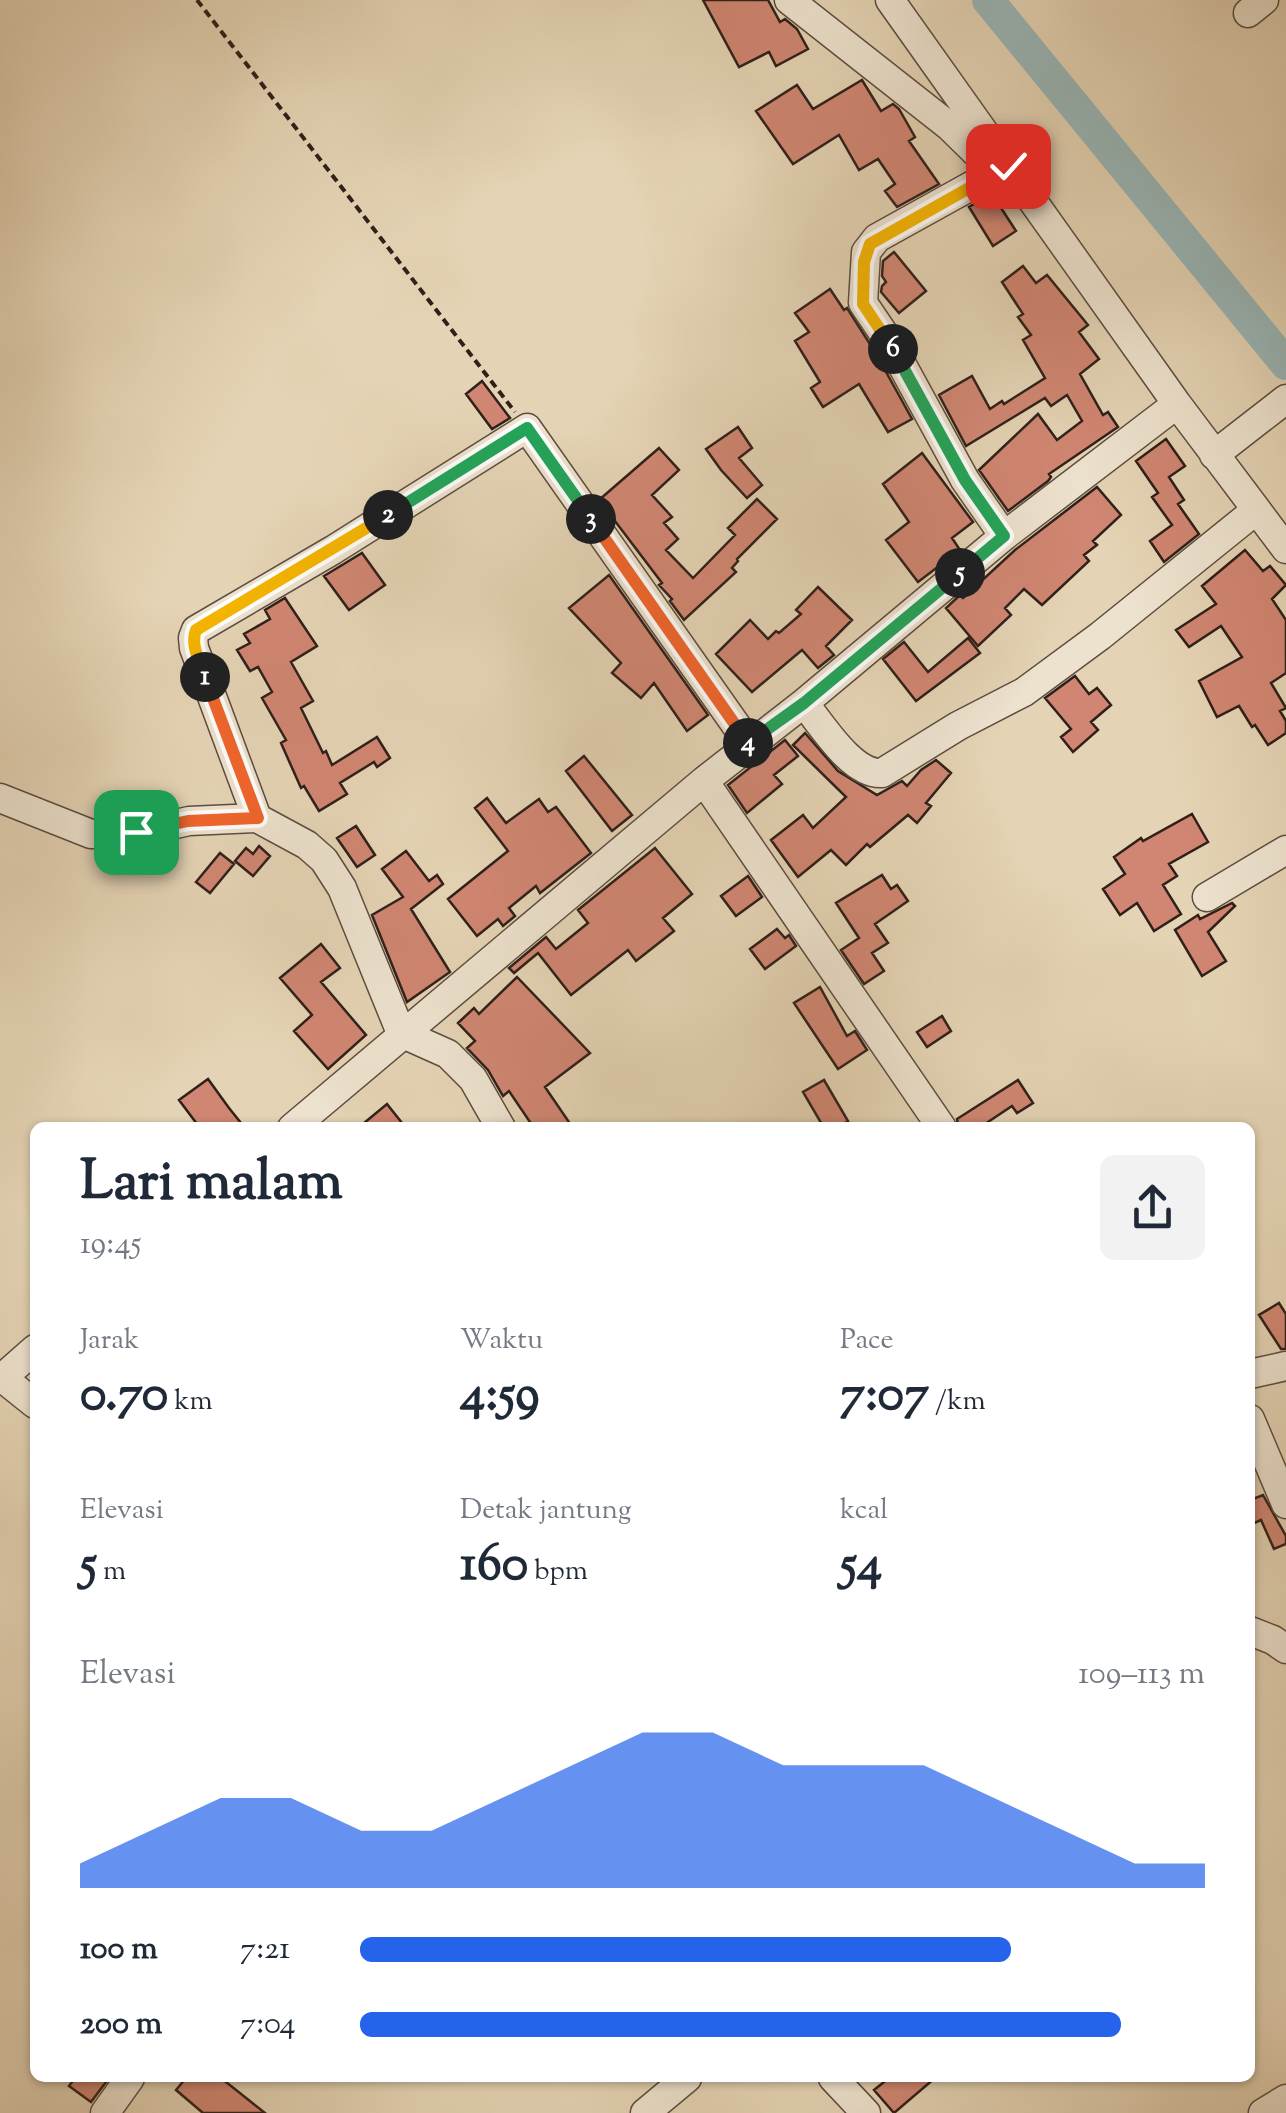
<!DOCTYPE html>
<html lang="id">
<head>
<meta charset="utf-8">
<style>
  :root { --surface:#fff; --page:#f2f2f3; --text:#1f2937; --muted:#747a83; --accent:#2563eb }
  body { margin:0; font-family:"Sorts Mill Goudy",serif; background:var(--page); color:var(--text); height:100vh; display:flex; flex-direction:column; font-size:38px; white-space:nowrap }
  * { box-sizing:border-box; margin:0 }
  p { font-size:32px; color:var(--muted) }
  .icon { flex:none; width:55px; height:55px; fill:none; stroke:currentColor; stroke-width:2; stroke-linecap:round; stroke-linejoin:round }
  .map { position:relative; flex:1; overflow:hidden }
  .details { position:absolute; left:30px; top:1122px; width:1225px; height:960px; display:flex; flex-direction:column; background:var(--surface); border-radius:15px; box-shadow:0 2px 8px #0004 }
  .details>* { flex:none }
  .pin { position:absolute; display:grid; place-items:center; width:85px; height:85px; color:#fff; margin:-42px; border-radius:20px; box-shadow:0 5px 15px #0006 }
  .km { position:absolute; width:50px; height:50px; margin:-25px; border-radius:50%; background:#222; color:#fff; font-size:28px; line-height:50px; text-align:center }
  .round { display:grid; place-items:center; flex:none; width:105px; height:105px; border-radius:15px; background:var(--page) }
  .head { display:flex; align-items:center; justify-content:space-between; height:170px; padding:0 50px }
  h1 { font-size:55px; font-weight:800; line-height:75px }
  .figures { display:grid; grid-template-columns:repeat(3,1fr); gap:15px; height:170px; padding:10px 50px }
  .figures div { display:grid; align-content:center }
  .figures b { font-size:50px; font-weight:800 }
  .figures small { font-size:28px; font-weight:400 }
  .figures p { font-size:28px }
  .chart { height:280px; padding:20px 50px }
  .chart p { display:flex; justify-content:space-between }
  .chart svg { width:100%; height:180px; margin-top:10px; fill:var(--accent); opacity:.7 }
  ul { padding:0 50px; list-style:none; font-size:32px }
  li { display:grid; grid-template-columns:160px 120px 1fr; align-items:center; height:75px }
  li i { height:25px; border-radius:12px; background:var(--accent) }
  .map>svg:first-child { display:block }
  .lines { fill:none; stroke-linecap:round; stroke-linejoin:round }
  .river { stroke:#99b6b7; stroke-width:32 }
  .building { fill:#d08672; stroke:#2f201a; stroke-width:2.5 }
  .minor-casing { stroke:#5c4d40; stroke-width:31 }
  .path { stroke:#2f201a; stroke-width:4; stroke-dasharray:8 5; stroke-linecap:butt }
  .minor { stroke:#ede2ce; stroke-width:28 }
  .split-1-casing { stroke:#fff; stroke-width:20 }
  .split-2-casing { stroke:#fff; stroke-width:20 }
  .split-3-casing { stroke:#fff; stroke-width:20 }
  .split-4-casing { stroke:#fff; stroke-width:20 }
  .split-5-casing { stroke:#fff; stroke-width:20 }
  .split-6-casing { stroke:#fff; stroke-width:20 }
  .split-7-casing { stroke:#fff; stroke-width:20 }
  .split-1 { stroke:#f0652b; stroke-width:12 }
  .split-2 { stroke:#f5b400; stroke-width:12 }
  .split-3 { stroke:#22a559; stroke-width:12 }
  .split-4 { stroke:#f0652b; stroke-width:12 }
  .split-5 { stroke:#22a559; stroke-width:12 }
  .split-6 { stroke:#22a559; stroke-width:12 }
  .split-7 { stroke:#f5b400; stroke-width:12 }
</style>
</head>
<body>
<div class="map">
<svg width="1286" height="2113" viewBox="0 0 1286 2113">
  <rect width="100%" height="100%" fill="#e4d3b4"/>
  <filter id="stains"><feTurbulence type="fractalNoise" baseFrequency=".002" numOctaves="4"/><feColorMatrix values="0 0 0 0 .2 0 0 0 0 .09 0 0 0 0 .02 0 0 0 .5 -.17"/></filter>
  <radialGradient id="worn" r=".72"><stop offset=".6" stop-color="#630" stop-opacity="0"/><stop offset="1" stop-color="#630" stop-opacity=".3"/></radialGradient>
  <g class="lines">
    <path class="river" d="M988 0 1286 364"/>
  </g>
  <path class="building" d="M703 0H768L780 22 785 19 797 29 808 49 776 66 769 52 739 67Z
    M862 80 881 111 893 104 899 109 915 137 909 141 939 184 897 207 885 191 895 184 878 159 859 170 839 135 793 164 756 111 797 85 813 109Z
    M992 194 1016 231 993 246 969 207Z
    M894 252 926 291 899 313 881 292 882 286 886 282 882 276 883 261Z
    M1023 266 1036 283 1047 275 1088 325 1079 332 1099 359 1080 374 1103 415 1108 412 1118 427 1049 474 1051 477 1048 481 1008 511 979 470 1038 414 1057 440 1082 421 1067 395 1051 406 1045 398 966 446 939 395 972 376 990 409 1002 401 1004 404 1045 378 1023 340 1031 335 1018 317 1023 314 1002 282Z
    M830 289 844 310 847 308 875 352 912 419 888 432 859 384 823 407 811 388 820 382 795 341 809 332 795 313Z
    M482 381 510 418 492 429 466 394Z
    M738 427 752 448 739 458 762 485 747 498 721 470 706 449Z
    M1166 439 1185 466 1169 477 1184 500 1178 504 1199 534 1164 562 1150 541 1172 525 1152 497 1158 493 1136 461Z
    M659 448 679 470 652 495 672 517 664 523 678 539 666 550 693 578 735 535 728 528 757 499 777 519 737 559 738 561 732 568 736 572 684 620 670 601 672 599 659 585 662 583 599 500Z
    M922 453 973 522 952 538 960 550 918 582 886 540 909 522 883 484Z
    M1097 487 1121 515 1093 541 1097 545 1084 555 1089 561 1042 605 1024 589 1005 608 1011 615 978 646 946 608 960 595 963 598 1015 550Z
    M1245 550 1263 571 1270 566 1286 585 1272 599 1286 620V673L1271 683 1286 708 1280 711 1286 721V733L1268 745 1255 725 1252 727 1239 706 1217 717 1199 681 1242 657 1221 626 1189 647 1176 630 1216 604 1202 586Z
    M362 553 385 585 349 610 324 576Z
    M609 575 708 715 687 731 654 683 641 698 612 673 621 663 569 608Z
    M818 587 852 620 826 646 834 655 818 668 802 650 752 692 716 654 750 620 768 639 776 631 779 633 801 614 796 610Z
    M285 598 317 646 291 662 313 701 301 708 323 753 326 751 332 765 377 737 390 758 377 767 374 762 340 783 347 794 319 811 304 786 301 788 281 743 286 740 262 698 272 692 258 667 250 671 237 650 250 643 244 634 270 619 265 610Z
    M968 638 980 653 916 701 883 659 904 642 928 672Z
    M1075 676 1089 694 1097 688 1111 705 1091 722 1098 730 1073 752 1061 737 1071 729 1045 698Z
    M805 733 838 771 877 795 902 781 907 786 921 770 936 760 951 773 926 803 931 806 917 823 908 815 870 847 867 844 846 865 831 850 798 877 771 840 803 815 813 828 846 797 793 745Z
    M785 740 798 756 774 775 782 784 747 813 728 785Z
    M584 756 632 815 612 831 566 771Z
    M487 798 506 823 539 799 548 812 556 807 591 853 540 893 536 886 509 908 515 916 503 926 498 919 477 936 448 899 508 851 475 808Z
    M1192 814 1208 842 1169 864 1177 876 1163 885 1181 914 1154 931 1137 903 1120 915 1103 889 1125 874 1114 857 1141 838 1143 841Z
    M356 826 375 855 357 867 337 838Z
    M259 846 270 856 253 876 235 861 246 848 253 854Z
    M655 848 692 894 663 918 674 931 636 961 628 950 571 995 538 953 514 973 509 968 546 937 556 949 588 923 578 910Z
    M406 851 429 881 437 875 443 884 411 909 450 972 407 1002 372 915 403 897 382 869Z
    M220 853 234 864 210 893 196 882Z
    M882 875 891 889 897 885 908 901 875 924 888 943 872 953 884 971 864 984 841 950 859 938 836 903Z
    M748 876 762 897 736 916 721 896Z
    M1232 903 1235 906 1208 932 1226 961 1202 976 1175 930 1198 915 1200 919Z
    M777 929 785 938 789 935 796 946 765 969 750 949Z
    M321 944 340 968 321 982 366 1035 328 1069 294 1031 312 1015 280 978Z
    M517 977 590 1053 545 1087 573 1128H534L509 1091 503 1096 488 1070 467 1048 475 1041 458 1023 474 1008 479 1014Z
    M820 987 847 1036 855 1031 867 1050 838 1069 794 1003Z
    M942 1016 951 1031 927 1047 917 1032Z
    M208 1079 229 1108 245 1128H200L179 1100Z
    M824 1080 848 1121 836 1128H824L803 1092Z
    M1018 1080 1033 1103 1017 1113 1012 1106 979 1128H959L957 1119Z
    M387 1104 406 1128H358Z
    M1279 1303 1286 1314V1349H1281L1259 1315Z
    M1263 1495 1286 1536V1544L1274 1549 1261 1520 1250 1525V1500Z
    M75 2078H109L91 2102 69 2086Z
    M186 2078H221L265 2113H203L176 2090Z
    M889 2078H935L894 2113 874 2090Z"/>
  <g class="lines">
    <g class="minor-casing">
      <path id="minor" d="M789 0 949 126 996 172
        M890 0 1177 404 1286 549
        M1248 13 1264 0
        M1214 455 1286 399
        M1004 536 965 480 890 343 863 303 866 252 877 238 1007 166
        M804 703C822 725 852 775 882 773L958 726 1024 692 1100 636 1255 511
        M704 781 942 1128
        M0 798 91 834 136 833 189 821 257 818
        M1207 897 1286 850
        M292 1128 704 781 804 703 1004 536 1177 404
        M501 1128 473 1079 448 1054 401 1033 342 888 324 860 307 845 257 818 194 648 193 638 196 630 333 550 527 428 750 745
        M1250 1374 1286 1366
        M0 1376 35 1404
        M0 1380 35 1349
        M1250 1419 1286 1504
        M1250 1631 1273 1640 1286 1649
        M833 2078 866 2113
        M105 2113 130 2078
        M645 2113 687 2078
        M1263 2113 1286 2099"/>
    </g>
    <path class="path" d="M197 0 515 412"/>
    <use href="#minor" class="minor"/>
  </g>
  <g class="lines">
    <g class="split-1-casing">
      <path id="split-1" d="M136 832 188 821 258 818 205 677"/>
    </g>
    <g class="split-2-casing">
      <path id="split-2" d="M205 677C200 662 190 645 196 630L388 515"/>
    </g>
    <g class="split-3-casing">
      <path id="split-3" d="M388 515 527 428 591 519"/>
    </g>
    <g class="split-4-casing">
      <path id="split-4" d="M591 519 748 743"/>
    </g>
    <g class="split-5-casing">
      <path id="split-5" d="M748 743 804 703 960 573"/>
    </g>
    <g class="split-6-casing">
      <path id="split-6" d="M893 349 965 480 1004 536 960 573"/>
    </g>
    <g class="split-7-casing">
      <path id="split-7" d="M893 349 863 304 864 262 870 244 1008 166"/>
    </g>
    <use href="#split-1" class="split-1"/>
    <use href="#split-2" class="split-2"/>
    <use href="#split-3" class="split-3"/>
    <use href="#split-4" class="split-4"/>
    <use href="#split-5" class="split-5"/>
    <use href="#split-6" class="split-6"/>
    <use href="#split-7" class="split-7"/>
  </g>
  <rect width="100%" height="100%" filter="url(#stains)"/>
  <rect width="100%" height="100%" fill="url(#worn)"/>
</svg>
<div class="pin" style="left:136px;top:832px;background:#1e9e55"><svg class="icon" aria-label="arrive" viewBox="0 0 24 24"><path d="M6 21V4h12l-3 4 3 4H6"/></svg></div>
<div class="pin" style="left:1008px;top:166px;background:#d93025"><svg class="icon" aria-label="check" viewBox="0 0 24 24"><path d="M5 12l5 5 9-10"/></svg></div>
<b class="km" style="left:205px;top:677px">1</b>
<b class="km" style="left:388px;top:515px">2</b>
<b class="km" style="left:591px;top:519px">3</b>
<b class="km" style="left:748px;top:743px">4</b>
<b class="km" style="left:960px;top:573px">5</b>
<b class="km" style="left:893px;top:349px">6</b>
<section class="details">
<div class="head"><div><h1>Lari malam</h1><p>19:45</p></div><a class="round"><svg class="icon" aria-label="share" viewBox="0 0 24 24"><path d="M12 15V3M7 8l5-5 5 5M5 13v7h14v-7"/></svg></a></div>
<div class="figures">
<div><p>Jarak</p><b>0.70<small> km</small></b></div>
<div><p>Waktu</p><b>4:59</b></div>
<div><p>Pace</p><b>7:07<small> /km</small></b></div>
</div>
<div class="figures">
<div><p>Elevasi</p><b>5<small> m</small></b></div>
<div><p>Detak jantung</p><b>160<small> bpm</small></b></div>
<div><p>kcal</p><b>54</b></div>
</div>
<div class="chart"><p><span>Elevasi</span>109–113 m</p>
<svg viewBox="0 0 160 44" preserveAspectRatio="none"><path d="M0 44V38L10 30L20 22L30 22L40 30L50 30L60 22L70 14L80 6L90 6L100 14L110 14L120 14L130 22L140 30L150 38L160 38V44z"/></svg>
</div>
<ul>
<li><b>100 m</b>7:21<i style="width:77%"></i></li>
<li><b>200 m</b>7:04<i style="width:90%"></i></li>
</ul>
</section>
</div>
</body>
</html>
